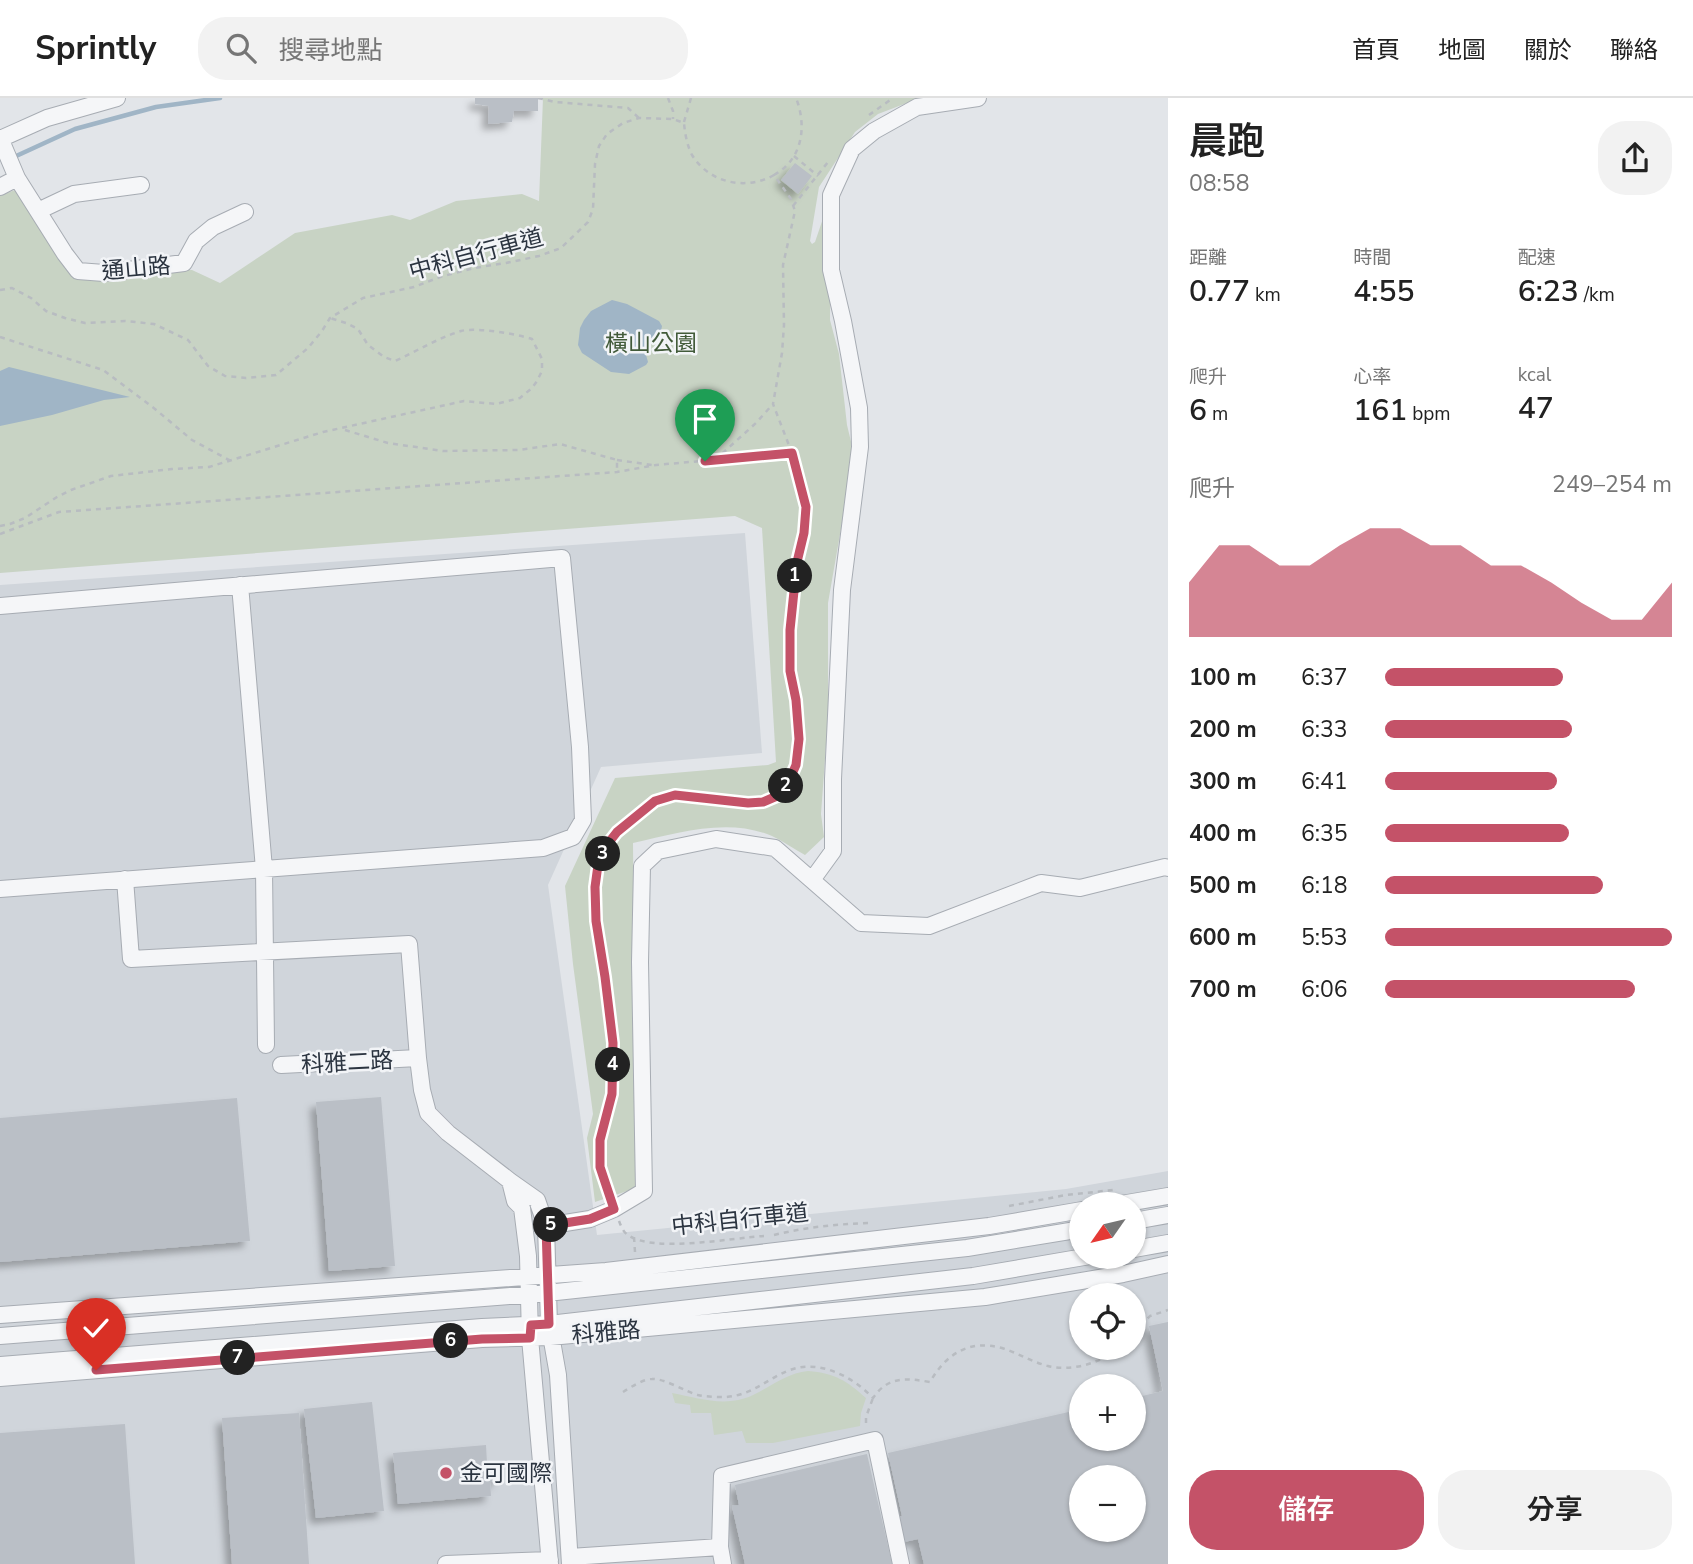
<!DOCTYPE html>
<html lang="zh-TW">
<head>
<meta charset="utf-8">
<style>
  :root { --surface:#fff; --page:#f2f2f2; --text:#222; --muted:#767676; --line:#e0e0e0; --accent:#c45268 }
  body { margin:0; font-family:"Nunito Sans","Noto Sans TC",sans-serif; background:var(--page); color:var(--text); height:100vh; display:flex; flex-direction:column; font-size:26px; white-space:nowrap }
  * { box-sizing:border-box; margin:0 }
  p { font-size:23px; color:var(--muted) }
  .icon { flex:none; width:38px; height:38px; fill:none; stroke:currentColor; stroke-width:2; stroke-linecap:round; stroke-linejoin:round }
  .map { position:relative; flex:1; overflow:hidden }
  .sheet { display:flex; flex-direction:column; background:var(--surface); width:525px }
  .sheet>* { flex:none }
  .needle { width:46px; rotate:236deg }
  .buttons { position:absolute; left:1069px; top:1094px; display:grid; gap:14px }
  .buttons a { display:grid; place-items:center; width:77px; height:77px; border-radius:50%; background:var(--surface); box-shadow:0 2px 5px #0004; font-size:35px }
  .pin { position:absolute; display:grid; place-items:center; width:60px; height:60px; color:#fff; margin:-72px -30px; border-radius:50% 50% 50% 0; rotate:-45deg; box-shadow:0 0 7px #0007 }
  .pin .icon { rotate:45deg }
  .km { position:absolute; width:35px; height:35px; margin:-18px; border-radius:50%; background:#222; color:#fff; font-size:19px; line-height:35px; text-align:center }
  .round { display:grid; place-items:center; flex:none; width:74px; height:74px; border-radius:28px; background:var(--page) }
  .headline { display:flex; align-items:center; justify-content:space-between; height:119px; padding:0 21px }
  h1 { font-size:38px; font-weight:600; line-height:52px }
  .figures { display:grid; grid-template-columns:repeat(3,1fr); gap:10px; height:119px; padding:7px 21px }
  .figures div { display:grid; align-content:center }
  .figures b { font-size:30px; font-weight:600 }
  .figures small { font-size:19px; font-weight:400 }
  .figures p { font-size:19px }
  .chart { height:196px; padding:14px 21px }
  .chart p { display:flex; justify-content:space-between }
  .chart svg { width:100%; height:126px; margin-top:7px; fill:var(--accent); opacity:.7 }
  .action { display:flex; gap:14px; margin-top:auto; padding:14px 21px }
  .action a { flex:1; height:80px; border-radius:28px; background:var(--accent); color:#fff; font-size:28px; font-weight:600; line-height:80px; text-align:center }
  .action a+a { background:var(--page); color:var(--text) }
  ul { padding:0 21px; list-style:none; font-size:23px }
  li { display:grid; grid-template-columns:112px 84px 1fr; align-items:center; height:52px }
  li i { height:18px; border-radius:9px; background:var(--accent) }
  header { display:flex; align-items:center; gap:42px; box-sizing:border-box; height:98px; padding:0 35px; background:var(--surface); border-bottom:2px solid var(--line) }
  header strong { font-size:33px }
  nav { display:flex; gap:38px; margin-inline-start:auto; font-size:24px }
  .search { width:490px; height:63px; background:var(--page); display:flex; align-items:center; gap:18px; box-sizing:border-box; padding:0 24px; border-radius:28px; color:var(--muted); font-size:26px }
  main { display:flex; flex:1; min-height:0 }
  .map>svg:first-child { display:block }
  .built { fill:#d0d5db; fill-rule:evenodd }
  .green { fill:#c8d3c4 }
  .water { fill:#a0b5c6 }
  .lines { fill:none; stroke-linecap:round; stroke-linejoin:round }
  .stream { stroke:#a0b5c6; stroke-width:4.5 }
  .building { fill:#babfc6; fill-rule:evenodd; filter:url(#shadow) }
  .minor-casing { stroke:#a7acb3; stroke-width:18 }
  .path { stroke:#b8bcc1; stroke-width:2.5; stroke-dasharray:5 5; stroke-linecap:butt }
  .minor { stroke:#f5f6f8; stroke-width:16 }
  .route-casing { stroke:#fff; stroke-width:14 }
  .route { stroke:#c45268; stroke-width:9 }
  .poi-dot { fill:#c45268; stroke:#f2f4f7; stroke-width:2.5 }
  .labels { text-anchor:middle; stroke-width:5; stroke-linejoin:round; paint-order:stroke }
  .street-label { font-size:23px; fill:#2b3440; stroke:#f2f4f7 }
  .park-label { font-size:23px; fill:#425b3a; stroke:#f2f4f7 }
  .poi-label { font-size:23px; fill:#2b3440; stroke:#f2f4f7; text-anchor:start }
</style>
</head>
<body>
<header>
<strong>Sprintly</strong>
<div class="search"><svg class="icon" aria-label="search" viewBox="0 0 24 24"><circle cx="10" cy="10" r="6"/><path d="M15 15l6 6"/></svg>搜尋地點</div>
<nav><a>首頁</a><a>地圖</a><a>關於</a><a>聯絡</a></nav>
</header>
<main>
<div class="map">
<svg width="1168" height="1466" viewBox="0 0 1168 1466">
  <defs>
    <filter id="shadow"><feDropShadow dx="-6" dy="6" stdDeviation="3.5" flood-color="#0004"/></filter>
  </defs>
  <rect width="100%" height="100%" fill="#e2e5e9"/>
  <path class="built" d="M745 435 762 655 601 669 548 787 597 1137 1066 1091 1168 1073V1466H0V487ZM1082 1106H1134V1158H1082ZM1082 1197H1134V1250H1082ZM1082 1288H1134V1340H1082ZM1082 1379H1134V1432H1082Z"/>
  <path class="green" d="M543 0H920L878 16 855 34 819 89 810 143 812 146 815 144 831 97 830 222 839 256 847 327 854 356 828 505V619L821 716 824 739 805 757C794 751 783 743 772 738 728 719 677 735 633 745L636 1090 595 1104 587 1040 593 1016 573 866 565 788 615 680 768 667 776 664 762 430 735 418 0 475V98L15 92 19 97 65 156 66 172 104 175 192 172 220 185 295 135 392 117 410 122 456 103 522 96 539 103Z
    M808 1273C835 1275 847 1283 866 1300L861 1315 860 1328 773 1345H746L742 1333 714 1337 711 1315H691L690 1307 675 1305 672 1295C699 1300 726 1310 753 1297 772 1288 787 1275 808 1273Z"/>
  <path class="water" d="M612 202 627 206 659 223 662 228 660 238 654 240 646 257 648 264 646 267 629 276 611 274 582 255 578 247 579 239 580 230 584 222 591 213Z
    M9 269 130 299 104 302 52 317 0 328V273Z"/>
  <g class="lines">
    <path class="stream" d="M14 59 75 31 156 9 220 0"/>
  </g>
  <path class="building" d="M475 0H538V13H514L512 24 488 26 489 8 475 6Z
    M795 65 812 78 798 96 781 82Z
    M381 999 395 1168 329 1173 316 1004Z
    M237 1000 250 1143 0 1164V1020Z
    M1168 1224V1466H924L918 1441 899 1445 893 1420 902 1418 888 1355 1082 1311V1340H1134V1300L1163 1293 1149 1228ZM1082 1379H1134V1432H1082Z
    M372 1304 384 1413 316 1420 304 1311Z
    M299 1315 309 1466H232L222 1320Z
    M125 1326 135 1466H0V1335Z
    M486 1347 487 1366 497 1365 498 1383 490 1384 491 1398 398 1406 393 1355Z
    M867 1356 892 1466H745L732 1408 739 1407 735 1387Z"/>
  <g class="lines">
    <g class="minor-casing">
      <path id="minor" d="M0 40 17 80
        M0 41 47 20 117 0
        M0 89 17 80 65 156 78 173 104 175 184 165 196 143 213 129 245 114
        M38 113 74 96 141 87
        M240 487 264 771 266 947
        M0 508 562 460 580 649 583 722 573 739 543 750 0 791
        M125 781 131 861 409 846 418 960
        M812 782 833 753V681L842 492 860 349 859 310 843 223 831 172V97L852 51 874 33 917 9 978 0
        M281 967 418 960 422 992 428 1015 448 1035 510 1083 537 1102 546 1128 549 1226 558 1277 570 1466
        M510 1083 515 1103 522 1110 528 1158 530 1240 550 1466
        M1121 1106 1168 1098
        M1134 1123 1168 1117
        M546 1128 590 1121 614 1111 644 1093 640 864 642 768 658 753 716 741 775 750 861 825 929 828 1041 785 1080 790 1165 769 1168 770
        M1134 1151 1168 1145
        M0 1217 606 1173 989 1128 1082 1112
        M0 1238 547 1195 967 1150 1082 1131
        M0 1267 482 1229 549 1226 973 1178 1090 1158
        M0 1280 482 1241 550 1239 985 1199 1123 1176 1168 1166
        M570 1459 720 1449
        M446 1466 550 1462
        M723 1466 720 1449 722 1378 875 1342 901 1466"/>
    </g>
    <path class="path" d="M538 0 555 4 628 10 639 20
      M668 0 673 13V21
      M869 17 893 0
      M684 24 691 0
      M794 58 818 78
      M774 77C803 61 807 28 796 0
      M793 108 828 64
      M0 192 12 190 31 200 46 213 65 220 85 225 125 223 154 226 188 242 208 268 225 278 246 280 276 277 308 250 322 233 330 220 363 200 414 189 440 179 474 170 506 165 539 158 561 150 588 124 593 111 595 66 599 48 607 36 623 25 639 20 673 21 684 25C685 36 687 47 692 57 709 85 746 93 774 77L791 101 795 113 783 167 784 227 782 255 773 306 792 355
      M0 239 103 272 155 311 192 342 231 363
      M345 332 388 345 443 353 519 352 560 346 617 362V372
      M617 362 652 367
      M715 362 756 325 773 306
      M0 428 10 426 25 420 57 399 71 392 111 378 172 371 209 369 323 334 464 303 496 306 520 300 532 290 537 283 542 273V261L532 241C517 236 476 229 461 233 438 240 417 253 395 263L384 259 368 247 358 231 346 225 330 220
      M0 436 59 414 617 374 656 367 792 355C796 371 806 397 806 412 806 430 800 446 797 464 791 498 789 534 790 569 790 579 794 590 796 600 801 631 803 672 779 696 755 720 690 688 656 703 633 713 603 744 598 768 591 799 597 832 602 863 605 880 607 898 609 915 610 926 612 936 613 947 613 962 614 979 612 994 610 1020 598 1040 600 1067 601 1077 606 1088 609 1097
      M1009 1108 1066 1097 1113 1092
      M619 1123C621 1128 623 1134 628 1137 652 1155 732 1140 764 1138
      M774 1137C806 1129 837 1126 871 1125
      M634 1139 635 1154
      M1134 1235 1150 1218 1168 1212
      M623 1294C631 1289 643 1281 652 1281 664 1280 686 1294 698 1297 707 1299 717 1299 726 1299 753 1297 766 1281 790 1272 820 1261 853 1279 873 1300 888 1278 906 1280 930 1284 946 1256 969 1241 1002 1250 1018 1255 1032 1264 1048 1268 1072 1274 1100 1265 1119 1250
      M866 1325V1319L873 1300"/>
    <use href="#minor" class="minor"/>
  </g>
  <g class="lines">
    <g class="route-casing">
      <path id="route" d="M96 1272 482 1241 530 1240 531 1227 549 1226 546 1128 590 1121 614 1111 600 1069V1042L612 996 613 945 605 879 596 823 595 789 598 767 606 748 617 734 655 703 675 697 748 705 763 704 777 698 788 685 796 667 799 641 796 602 790 573V532L797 464 804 435 806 409 792 355 705 363"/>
    </g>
    <use href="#route" class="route"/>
  </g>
  <circle class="poi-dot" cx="446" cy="1375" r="7"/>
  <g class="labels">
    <g class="street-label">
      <text transform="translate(476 156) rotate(-15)" y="8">中科自行車道</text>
      <text transform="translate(136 170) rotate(-5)" y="8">通山路</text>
      <text transform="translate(347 964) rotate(-3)" y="8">科雅二路</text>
      <text transform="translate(740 1121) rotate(-6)" y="8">中科自行車道</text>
      <text transform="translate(606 1234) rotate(-5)" y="8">科雅路</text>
    </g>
    <g class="park-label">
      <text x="651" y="253">橫山公園</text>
    </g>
    <g class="poi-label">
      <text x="460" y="1383">金可國際</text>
    </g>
  </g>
</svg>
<div class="buttons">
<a><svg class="needle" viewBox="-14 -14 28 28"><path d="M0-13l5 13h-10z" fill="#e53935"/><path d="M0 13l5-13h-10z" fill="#767676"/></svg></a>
<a><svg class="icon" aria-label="locate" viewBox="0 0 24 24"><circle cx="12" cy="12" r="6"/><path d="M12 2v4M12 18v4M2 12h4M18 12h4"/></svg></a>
<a>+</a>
<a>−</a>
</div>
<div class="pin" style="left:705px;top:363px;background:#1e9e55"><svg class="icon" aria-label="arrive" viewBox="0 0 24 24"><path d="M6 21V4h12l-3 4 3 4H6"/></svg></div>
<div class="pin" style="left:96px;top:1272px;background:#d93025"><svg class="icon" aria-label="check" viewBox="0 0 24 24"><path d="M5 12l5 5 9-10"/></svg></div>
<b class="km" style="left:795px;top:478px">1</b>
<b class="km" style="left:786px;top:688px">2</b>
<b class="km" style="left:603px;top:756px">3</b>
<b class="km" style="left:613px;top:967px">4</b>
<b class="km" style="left:551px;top:1127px">5</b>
<b class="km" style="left:451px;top:1243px">6</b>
<b class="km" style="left:238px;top:1260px">7</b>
</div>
<section class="sheet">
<div class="headline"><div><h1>晨跑</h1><p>08:58</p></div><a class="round"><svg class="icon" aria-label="share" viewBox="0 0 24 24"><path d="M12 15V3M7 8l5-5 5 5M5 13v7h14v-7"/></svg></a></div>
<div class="figures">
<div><p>距離</p><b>0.77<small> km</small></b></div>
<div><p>時間</p><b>4:55</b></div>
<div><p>配速</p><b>6:23<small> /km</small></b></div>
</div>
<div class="figures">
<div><p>爬升</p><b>6<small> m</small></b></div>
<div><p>心率</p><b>161<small> bpm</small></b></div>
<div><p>kcal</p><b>47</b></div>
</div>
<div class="chart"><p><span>爬升</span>249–254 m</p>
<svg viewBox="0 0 160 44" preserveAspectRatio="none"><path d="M0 44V25L10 12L20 12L30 19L40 19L50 12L60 6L70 6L80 12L90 12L100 19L110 19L120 25L130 32L140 38L150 38L160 25V44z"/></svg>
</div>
<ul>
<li><b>100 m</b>6:37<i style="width:62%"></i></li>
<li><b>200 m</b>6:33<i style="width:65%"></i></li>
<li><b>300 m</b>6:41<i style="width:60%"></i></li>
<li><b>400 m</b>6:35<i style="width:64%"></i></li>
<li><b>500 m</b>6:18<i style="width:76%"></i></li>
<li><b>600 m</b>5:53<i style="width:100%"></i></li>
<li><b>700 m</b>6:06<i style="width:87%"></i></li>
</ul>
<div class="action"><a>儲存</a><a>分享</a></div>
</section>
</main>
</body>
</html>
